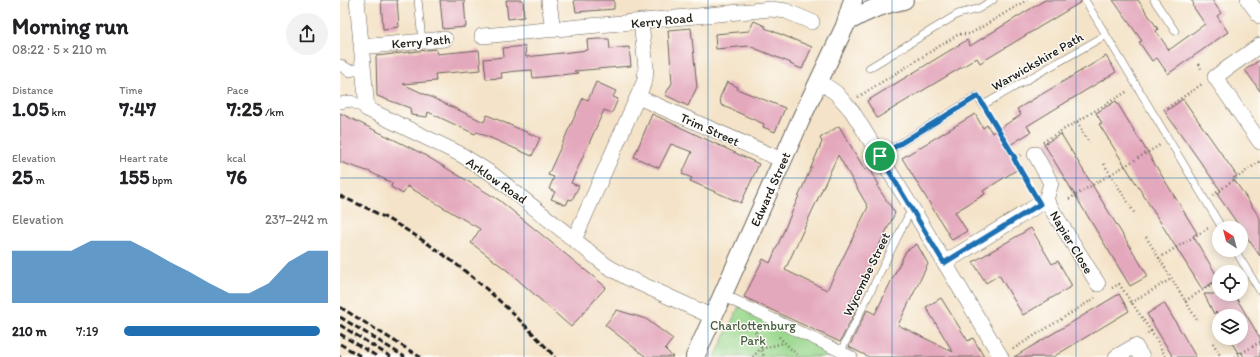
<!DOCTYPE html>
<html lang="en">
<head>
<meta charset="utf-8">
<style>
  :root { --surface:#fff; --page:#f2f2f2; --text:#202124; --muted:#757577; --accent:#1f6fb2 }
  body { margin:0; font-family:Itim,sans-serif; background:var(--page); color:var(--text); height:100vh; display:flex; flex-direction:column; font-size:15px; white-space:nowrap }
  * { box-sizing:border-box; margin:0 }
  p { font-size:13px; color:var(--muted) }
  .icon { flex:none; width:22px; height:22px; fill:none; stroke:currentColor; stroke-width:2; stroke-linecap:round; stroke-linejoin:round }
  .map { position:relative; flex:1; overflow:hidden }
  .details { display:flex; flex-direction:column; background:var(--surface); width:340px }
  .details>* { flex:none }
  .needle { width:26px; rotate:324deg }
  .controls { position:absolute; left:872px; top:221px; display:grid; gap:8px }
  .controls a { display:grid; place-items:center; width:36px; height:36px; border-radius:50%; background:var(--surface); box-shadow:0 2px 10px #0003; font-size:20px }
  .pin { position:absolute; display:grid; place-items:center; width:34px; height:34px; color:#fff; margin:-17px; border:2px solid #fff; border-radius:50%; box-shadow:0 1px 4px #0007 }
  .round { display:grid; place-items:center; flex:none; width:42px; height:42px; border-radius:21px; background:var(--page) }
  .head { display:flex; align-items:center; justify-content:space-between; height:68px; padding:0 12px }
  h1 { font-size:22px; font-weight:700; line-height:30px }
  .figures { display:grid; grid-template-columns:repeat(3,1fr); gap:6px; height:68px; padding:4px 12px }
  .figures div { display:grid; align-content:center }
  .figures b { font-size:20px; font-weight:700 }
  .figures small { font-size:11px; font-weight:400 }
  .figures p { font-size:11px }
  .chart { height:112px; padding:8px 12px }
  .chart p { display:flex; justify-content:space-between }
  .chart svg { width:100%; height:72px; margin-top:4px; fill:var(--accent); opacity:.7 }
  ul { padding:0 12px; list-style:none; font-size:13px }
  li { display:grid; grid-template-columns:64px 48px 1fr; align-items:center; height:30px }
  li i { height:10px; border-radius:5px; background:var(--accent) }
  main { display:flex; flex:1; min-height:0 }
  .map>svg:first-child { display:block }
  .green { fill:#99d78d; stroke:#5a7a54 }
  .building { fill:#e4a8bd; fill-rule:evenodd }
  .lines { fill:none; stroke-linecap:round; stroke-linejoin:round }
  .service-casing { stroke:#686258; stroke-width:8 }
  .pedestrian-casing { stroke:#686258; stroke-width:12 }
  .minor-casing { stroke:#686258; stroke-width:16 }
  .tertiary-casing { stroke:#686258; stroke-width:20 }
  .path { stroke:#686258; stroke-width:2.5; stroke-dasharray:1 3; stroke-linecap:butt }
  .service { stroke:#fff; stroke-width:7 }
  .pedestrian { stroke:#fff; stroke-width:11 }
  .minor { stroke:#fff; stroke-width:15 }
  .tertiary { stroke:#fff; stroke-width:18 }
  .rail { stroke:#1c1c1c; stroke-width:3; stroke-dasharray:6 3; stroke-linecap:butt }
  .route-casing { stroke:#fff; stroke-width:8 }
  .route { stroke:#1f6fb2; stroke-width:5 }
  .grid { fill:none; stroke:#1f6fb2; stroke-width:1; stroke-opacity:0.55 }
  .labels { text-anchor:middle; stroke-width:3; stroke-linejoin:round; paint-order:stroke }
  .street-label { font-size:13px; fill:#1c1c1c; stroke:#fdfcf7 }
  .park-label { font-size:13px; fill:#485d44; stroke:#fdfcf7 }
</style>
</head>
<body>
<main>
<section class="details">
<div class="head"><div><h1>Morning run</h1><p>08:22 · 5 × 210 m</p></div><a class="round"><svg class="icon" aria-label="share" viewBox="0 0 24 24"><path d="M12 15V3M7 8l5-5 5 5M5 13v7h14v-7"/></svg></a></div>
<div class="figures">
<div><p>Distance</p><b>1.05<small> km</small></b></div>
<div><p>Time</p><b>7:47</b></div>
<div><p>Pace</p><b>7:25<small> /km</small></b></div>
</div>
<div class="figures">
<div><p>Elevation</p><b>25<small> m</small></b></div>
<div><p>Heart rate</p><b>155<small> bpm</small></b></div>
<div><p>kcal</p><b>76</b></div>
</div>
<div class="chart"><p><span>Elevation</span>237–242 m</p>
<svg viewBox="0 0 160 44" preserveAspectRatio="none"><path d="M0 44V12L10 12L20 12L30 12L40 6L50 6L60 6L70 12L80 19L90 25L100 32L110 38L120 38L130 32L140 19L150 12L160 12V44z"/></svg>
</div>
<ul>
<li><b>210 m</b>7:19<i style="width:96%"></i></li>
</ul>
</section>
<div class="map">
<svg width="920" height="357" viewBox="0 0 920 357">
  <rect width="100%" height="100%" fill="#fdfcf7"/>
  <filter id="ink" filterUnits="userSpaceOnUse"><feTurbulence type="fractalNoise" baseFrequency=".025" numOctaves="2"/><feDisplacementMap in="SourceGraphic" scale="8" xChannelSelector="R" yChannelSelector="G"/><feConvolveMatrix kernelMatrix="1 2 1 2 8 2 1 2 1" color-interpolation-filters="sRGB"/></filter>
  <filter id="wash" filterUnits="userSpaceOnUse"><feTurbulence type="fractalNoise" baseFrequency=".012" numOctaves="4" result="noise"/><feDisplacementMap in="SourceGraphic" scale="16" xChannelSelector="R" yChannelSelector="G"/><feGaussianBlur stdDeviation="0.9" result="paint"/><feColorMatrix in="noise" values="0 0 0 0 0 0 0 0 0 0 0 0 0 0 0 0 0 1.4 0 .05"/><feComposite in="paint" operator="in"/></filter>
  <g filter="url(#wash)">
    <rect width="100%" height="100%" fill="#f4e3c8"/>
    <path class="green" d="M402 300 517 357H375Z"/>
    <g id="blocks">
      <path class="building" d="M41 0H57L59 27 43 29Z
        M100 0H124L126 27 103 29Z
        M166 0H183L184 17 168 19Z
        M234 0H274V9L236 12Z
        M705 0H740L741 2 640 63 637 58 537 118 527 101 627 40 630 46Z
        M773 0H798L818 29 816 31 829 50 865 24 852 5 854 4 851 0H872L881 13 877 16 888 32 828 74 817 58 812 61 799 42 802 41Z
        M414 21 425 26V28L472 47 462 69 450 64 451 63 409 46 376 49 375 34 409 31Z
        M351 28 357 87 348 106 325 95 332 83 328 30Z
        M257 39H269L270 49 289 47 291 66 234 71 238 73 193 78 192 70 177 71 161 73 162 78 146 79 144 59 164 57 163 48 185 46 186 57 248 50 247 40Z
        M96 49 97 54 139 50 141 70 95 74 96 81 63 84 144 122 147 115 200 138 192 156 137 132 135 134 88 112 87 117 71 115 70 108 37 96 36 56Z
        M766 56 776 72 687 126 691 132 665 148 678 169 643 191 645 194 615 212 627 231 612 240 562 158 635 114 643 128 647 125 652 133 681 115 677 109Z
        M920 60V91L905 70Z
        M256 82 276 91 273 97 278 99 272 113 264 110 231 183 239 186 232 200 229 199 226 205 211 199 215 192 209 189 214 177 208 175 243 98 248 100Z
        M387 82 398 87 397 89 445 108 435 132 423 127 424 124 381 105 380 97Z
        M843 99 897 176 893 178 920 218V256L877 194 881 191 825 112Z
        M776 101 857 233 853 236 879 279 862 289 759 124 762 123 756 113Z
        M0 113 83 154 159 200 266 287 231 327 168 271 131 243 140 229 67 186 63 194 51 187 52 183 30 172 0 162Z
        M312 114 419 164 401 203 350 181 352 178 342 174 352 152 331 144 319 168 294 157Z
        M499 126 525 170 529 167 539 185 537 186 555 213 511 302 518 306 500 342 404 297 423 259 430 263 482 142 480 138ZM498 155 528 207 487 290 445 270Z
        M721 134 808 276 790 286 704 144Z
        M691 228 712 264 718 261 732 286 683 315 659 275 646 283 633 262Z
        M577 244 588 264 558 325 613 352 586 307 601 298 628 341 633 338 644 357H529L509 347 527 310 535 314 566 251Z
        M779 294 789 311 713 357H674Z
        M864 294H894L920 338V357H904L901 352 898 353 892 343 895 342 892 338H901V316H879L876 312 874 314Z
        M824 303 842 333 856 357H833L807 314Z
        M277 310 306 319 333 339 325 349 333 357H306L265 325Z"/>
    </g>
  </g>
  <g filter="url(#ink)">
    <use href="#blocks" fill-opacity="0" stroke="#686258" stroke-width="1"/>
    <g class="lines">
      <g class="service-casing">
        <path id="service" d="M78 0 82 41
          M745 0 882 228
          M814 0 835 31
          M529 68 618 14 638 9 653 0
          M540 156 637 96 643 105 766 35
          M895 250 920 291
          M501 351 572 208"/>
      </g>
      <g class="pedestrian-casing">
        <path id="pedestrian" d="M0 65 10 71 23 68
          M0 103 11 101 27 109
          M382 295 512 357"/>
      </g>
      <g class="minor-casing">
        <path id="minor" d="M17 0 27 109 120 154 152 174 267 266 288 278 373 317
          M908 0 920 16
          M209 2 213 30
          M142 36 431 9 446 11 472 22
          M920 45 875 77 920 142
          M21 47 105 39
          M479 81 496 93 512 111 572 208 661 357
          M298 97 442 160
          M706 200 758 284
          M234 240 305 80 306 68 301 22
          M604 263 706 200 711 183 695 154
          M776 357 795 346 802 357"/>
      </g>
      <g class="tertiary-casing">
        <path id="tertiary" d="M507 22C526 11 543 4 564 0
          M355 357 460 121 505 26 513 0"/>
      </g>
      <path class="path" d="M859 64 862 71
        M518 97 619 34H630L687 0
        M824 110 862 84
        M648 114 675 158
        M737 122 749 143
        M703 142 788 91
        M681 155 674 159 693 192
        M764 164 795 214
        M873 195 920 161
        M729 199 820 145
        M806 237 857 320
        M819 258 870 227
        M772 288 779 284 811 331 805 335
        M845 301 879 280
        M791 303 831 279
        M413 324 424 357
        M811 331 826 357
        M439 337 459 357
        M873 343 881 357
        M673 349 755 298
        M413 357 420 349 444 343
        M895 357 920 342"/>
      <use href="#service" class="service"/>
      <use href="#pedestrian" class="pedestrian"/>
      <use href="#minor" class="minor"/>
      <use href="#tertiary" class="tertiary"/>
      <path class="rail" d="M0 196C86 232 153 289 215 357
        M0 307 80 357
        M0 317 65 357
        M0 325 51 357
        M0 334 38 357
        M0 344 22 357
        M0 357H1"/>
    </g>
  </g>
  <g class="lines" filter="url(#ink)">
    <g class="route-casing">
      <path id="route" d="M638 96 675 158 674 159 700 204 604 263 540 156Z"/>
    </g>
    <use href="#route" class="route"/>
  </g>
  <path class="grid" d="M184 0V357M368 0V357M552 0V357M736 0V357M0 178H920"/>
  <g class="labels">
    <g class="street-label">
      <text transform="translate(322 20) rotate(-6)" y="5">Kerry Road</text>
      <text transform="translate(81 41) rotate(-5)" y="5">Kerry Path</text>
      <text transform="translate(697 61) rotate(-30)" y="5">Warwickshire Path</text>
      <text transform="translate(370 129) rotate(24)" y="5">Trim Street</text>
      <text transform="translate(157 180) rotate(35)" y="5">Arklow Road</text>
      <text transform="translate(430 189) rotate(-66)" y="5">Edward Street</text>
      <text transform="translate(732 242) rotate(59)" y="5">Napier Close</text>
      <text transform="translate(526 274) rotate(-64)" y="5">Wycombe Street</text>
    </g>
    <g class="park-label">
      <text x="413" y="330">Charlottenburg<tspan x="413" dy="15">Park</tspan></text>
    </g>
  </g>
</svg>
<div class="controls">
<a><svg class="needle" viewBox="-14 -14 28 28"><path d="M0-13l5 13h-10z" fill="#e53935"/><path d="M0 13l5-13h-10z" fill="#757577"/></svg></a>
<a><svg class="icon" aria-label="locate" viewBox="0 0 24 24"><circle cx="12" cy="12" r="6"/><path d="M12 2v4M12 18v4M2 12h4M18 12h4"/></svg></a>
<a><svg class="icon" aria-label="layers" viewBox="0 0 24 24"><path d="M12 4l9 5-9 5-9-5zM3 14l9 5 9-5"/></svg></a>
</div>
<div class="pin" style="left:540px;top:156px;background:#1e9e55"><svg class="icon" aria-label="arrive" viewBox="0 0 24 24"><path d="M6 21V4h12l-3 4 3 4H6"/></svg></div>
</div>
</main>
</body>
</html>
